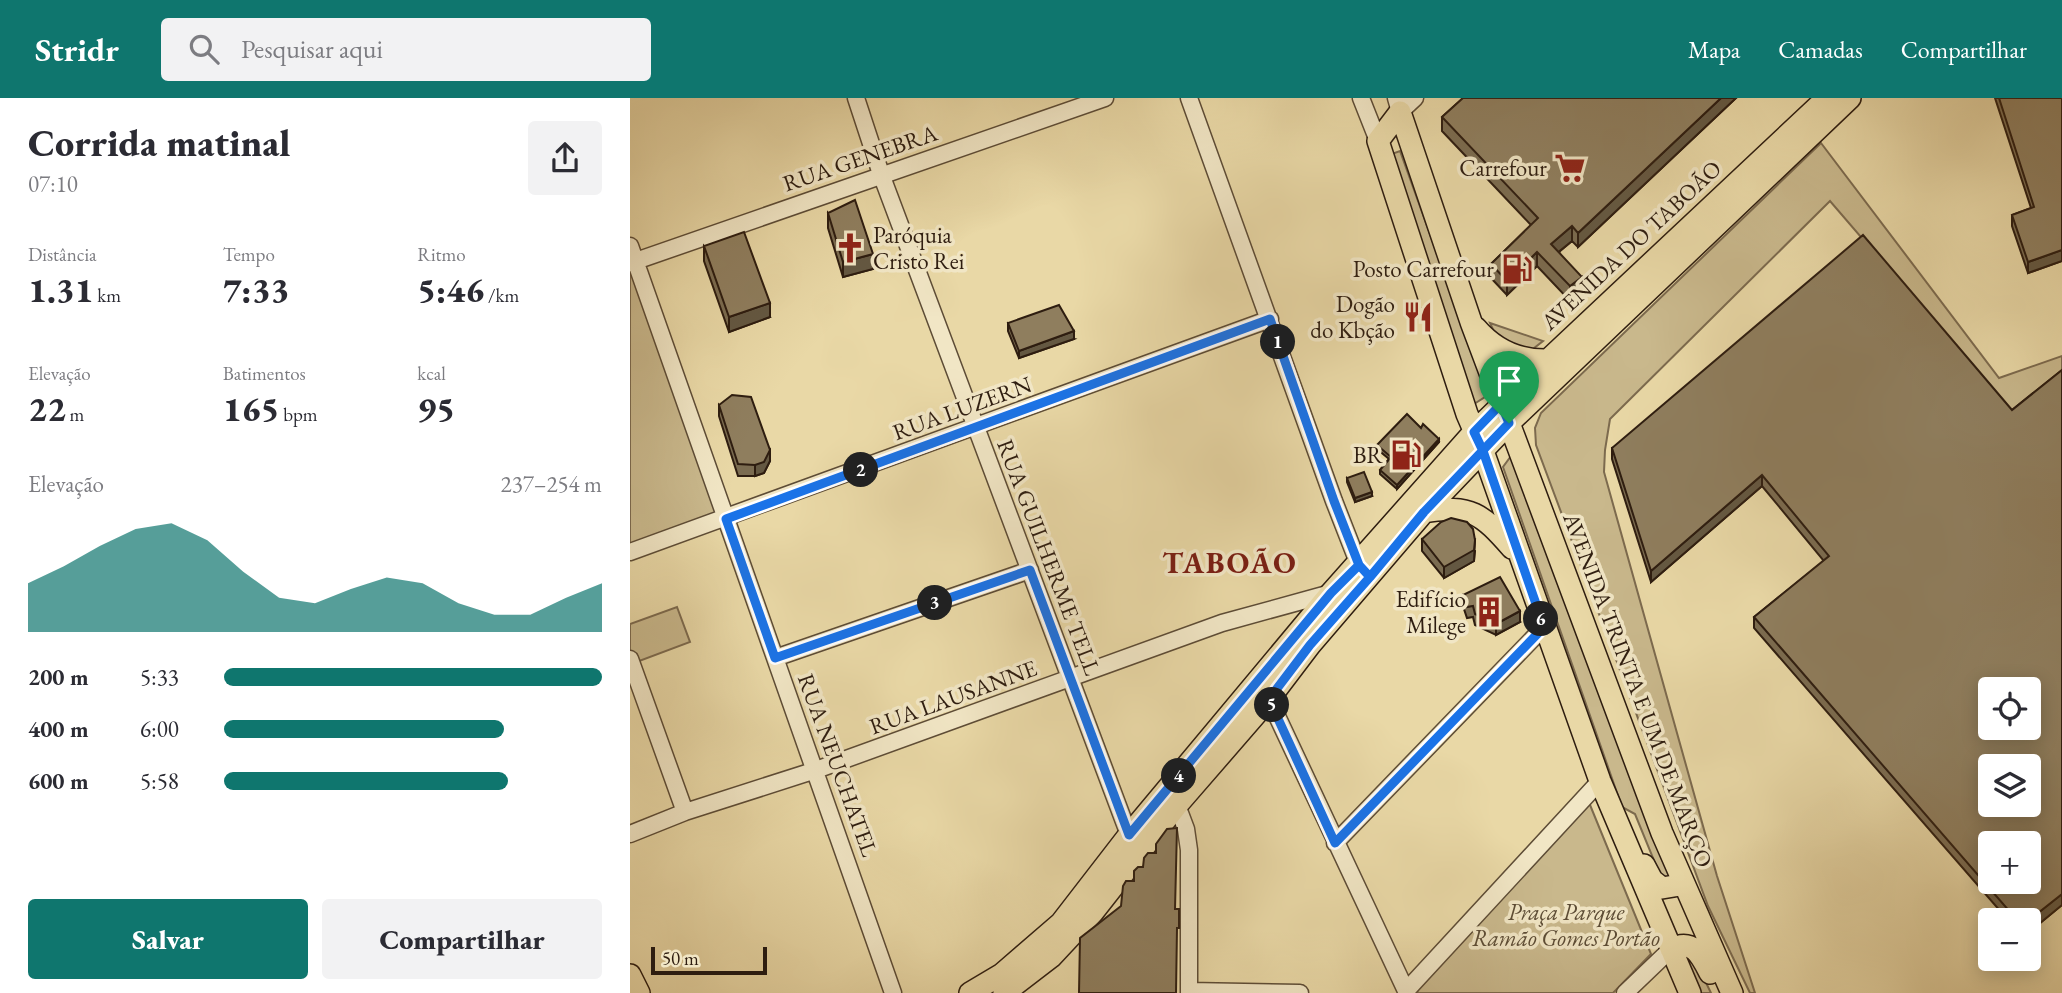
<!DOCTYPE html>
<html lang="pt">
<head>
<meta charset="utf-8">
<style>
  :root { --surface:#fff; --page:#f2f2f3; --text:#2b2b33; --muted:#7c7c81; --accent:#0f766e }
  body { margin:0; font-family:"EB Garamond",serif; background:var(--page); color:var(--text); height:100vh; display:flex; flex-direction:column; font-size:26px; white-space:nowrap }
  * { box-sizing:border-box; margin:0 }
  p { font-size:23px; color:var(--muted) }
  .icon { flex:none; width:38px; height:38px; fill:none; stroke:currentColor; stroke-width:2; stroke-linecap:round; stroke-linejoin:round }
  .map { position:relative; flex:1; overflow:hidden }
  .details { display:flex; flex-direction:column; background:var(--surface); width:630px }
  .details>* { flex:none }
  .fabs { position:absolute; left:1348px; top:579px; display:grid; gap:14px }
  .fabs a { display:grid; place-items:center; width:63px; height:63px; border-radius:7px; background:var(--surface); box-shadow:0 4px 18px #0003; font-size:35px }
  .scale { position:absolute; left:21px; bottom:18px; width:116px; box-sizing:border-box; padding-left:7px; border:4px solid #2e1d10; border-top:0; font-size:19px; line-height:24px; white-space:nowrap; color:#2e1d10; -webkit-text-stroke:5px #f1e6c5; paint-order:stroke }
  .pin { position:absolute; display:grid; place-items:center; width:60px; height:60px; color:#fff; margin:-72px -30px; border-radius:50% 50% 50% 0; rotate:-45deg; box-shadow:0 0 7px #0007 }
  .pin .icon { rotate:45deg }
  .km { position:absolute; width:35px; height:35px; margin:-18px; border-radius:50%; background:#222; color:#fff; font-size:19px; line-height:35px; text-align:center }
  .round { display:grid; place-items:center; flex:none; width:74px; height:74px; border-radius:7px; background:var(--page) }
  .overview { display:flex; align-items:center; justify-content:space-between; height:119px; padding:0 28px }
  h1 { font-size:38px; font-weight:800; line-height:52px }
  .figures { display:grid; grid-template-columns:repeat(3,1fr); gap:10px; height:119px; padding:7px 28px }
  .figures div { display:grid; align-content:center }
  .figures b { font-size:35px; font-weight:800 }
  .figures small { font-size:19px; font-weight:400 }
  .figures p { font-size:19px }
  .chart { height:196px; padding:14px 28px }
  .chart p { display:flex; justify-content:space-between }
  .chart svg { width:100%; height:126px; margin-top:7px; fill:var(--accent); opacity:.7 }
  .cta { display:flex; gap:14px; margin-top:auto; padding:14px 28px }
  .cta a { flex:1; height:80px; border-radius:7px; background:var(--accent); color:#fff; font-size:28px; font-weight:800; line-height:80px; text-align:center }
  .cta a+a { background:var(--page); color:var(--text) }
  ul { padding:0 28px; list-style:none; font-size:23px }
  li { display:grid; grid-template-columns:112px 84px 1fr; align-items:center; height:52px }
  li i { height:18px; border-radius:9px; background:var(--accent) }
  header { display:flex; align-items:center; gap:42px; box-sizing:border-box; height:98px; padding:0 35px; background:var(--accent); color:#fff }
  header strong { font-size:33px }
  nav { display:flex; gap:38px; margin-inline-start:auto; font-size:24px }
  .search { width:490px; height:63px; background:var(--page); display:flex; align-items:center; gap:18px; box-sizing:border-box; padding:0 24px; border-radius:7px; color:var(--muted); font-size:26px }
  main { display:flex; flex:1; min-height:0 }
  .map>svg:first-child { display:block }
  .green { fill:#c9b88c; stroke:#7c6a4e; stroke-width:2 }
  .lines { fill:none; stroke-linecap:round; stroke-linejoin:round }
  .minor-casing { stroke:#5d4c36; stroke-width:19 }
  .major-casing { stroke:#2e1d10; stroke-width:24 }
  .minor { stroke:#f1e6c5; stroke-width:16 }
  .major { stroke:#e9d8a6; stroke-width:21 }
  .wall { fill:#7b6c51; stroke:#2e1d10; stroke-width:2 }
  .shaded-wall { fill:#645842; stroke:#2e1d10; stroke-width:2 }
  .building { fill:#8f7e5e; stroke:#2e1d10; stroke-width:2; fill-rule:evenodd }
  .route-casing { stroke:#fff; stroke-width:14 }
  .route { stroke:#1a73e8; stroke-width:9 }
  .labels { text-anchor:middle; stroke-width:7; stroke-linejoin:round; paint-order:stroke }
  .street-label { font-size:23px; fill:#2e1d10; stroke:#f1e6c5 }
  .poi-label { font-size:23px; fill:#2e1d10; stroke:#f1e6c5; text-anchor:end }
  .park-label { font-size:23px; font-style:italic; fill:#5c4c35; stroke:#f1e6c5 }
  .district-label { font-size:30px; font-weight:bold; letter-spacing:2px; fill:#7a1f14; stroke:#f1e6c5 }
</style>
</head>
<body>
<header>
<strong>Stridr</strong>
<div class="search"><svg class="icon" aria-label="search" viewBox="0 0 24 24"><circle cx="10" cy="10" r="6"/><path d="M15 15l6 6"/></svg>Pesquisar aqui</div>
<nav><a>Mapa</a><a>Camadas</a><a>Compartilhar</a></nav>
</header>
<main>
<section class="details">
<div class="overview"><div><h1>Corrida matinal</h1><p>07:10</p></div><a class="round"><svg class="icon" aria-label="share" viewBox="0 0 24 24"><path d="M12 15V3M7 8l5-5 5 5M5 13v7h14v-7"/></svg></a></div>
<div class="figures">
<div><p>Distância</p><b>1.31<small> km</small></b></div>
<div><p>Tempo</p><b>7:33</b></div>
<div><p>Ritmo</p><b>5:46<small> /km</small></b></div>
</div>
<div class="figures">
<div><p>Elevação</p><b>22<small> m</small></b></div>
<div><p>Batimentos</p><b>165<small> bpm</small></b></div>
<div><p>kcal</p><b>95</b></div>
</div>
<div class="chart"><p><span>Elevação</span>237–254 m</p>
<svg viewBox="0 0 160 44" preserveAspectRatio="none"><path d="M0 44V27L10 21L20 14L30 8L40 6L50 12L60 23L70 32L80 34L90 29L100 25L110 27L120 34L130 38L140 38L150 32L160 27V44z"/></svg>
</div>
<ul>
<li><b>200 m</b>5:33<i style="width:100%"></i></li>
<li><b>400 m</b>6:00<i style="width:74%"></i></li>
<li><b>600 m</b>5:58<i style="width:75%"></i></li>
</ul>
<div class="cta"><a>Salvar</a><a>Compartilhar</a></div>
</section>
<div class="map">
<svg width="1432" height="895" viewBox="0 0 1432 895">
  <rect width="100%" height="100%" fill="#e9d8a6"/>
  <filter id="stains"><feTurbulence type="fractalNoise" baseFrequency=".00286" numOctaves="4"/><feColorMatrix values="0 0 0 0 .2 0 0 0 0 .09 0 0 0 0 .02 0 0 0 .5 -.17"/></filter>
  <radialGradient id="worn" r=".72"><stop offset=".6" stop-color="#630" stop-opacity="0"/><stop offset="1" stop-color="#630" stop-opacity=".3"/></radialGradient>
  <path class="green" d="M1191 45 1369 280 1432 258V278L1384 317 1200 103 980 321 975 352 974 374 1087 778 1125 895H1120L1078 808 906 347 905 330 911 315Z
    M770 53 858 297 844 306 756 58Z
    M3 171 88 415 0 446V172Z
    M860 225 913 243 899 254 866 238Z
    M881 358 1044 783 1034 787 1005 716 992 709 873 369Z
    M47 509 60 544 4 565 0 554V526Z
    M958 702 1021 856 983 895H788L786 891Z
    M1064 860 1081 895H1065L1051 866Z"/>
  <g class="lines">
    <g class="minor-casing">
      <path id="minor" d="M226 0 251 76 499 737
        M559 0 704 403 729 467 734 472
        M731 0 748 43
        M766 0 770 14 785 0
        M0 148 263 895
        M0 165 475 0
        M0 454 640 221
        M145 560 400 472
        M0 561 55 714
        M639 601 777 895
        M547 707 556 731 559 752V895
        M0 736 55 714 186 672 592 525 701 495
        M705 745 914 529
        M559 893 670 895
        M776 893 970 683
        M995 895 1041 851"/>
    </g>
    <g class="major-casing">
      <path id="major" d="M770 14 748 43 837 316 853 353 970 683 1060 895
        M770 14 841 224 885 341 1032 735 1102 895
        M846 230C865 252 888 263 918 262
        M794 414C841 406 852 416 882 450
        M1014 767 1022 782 1032 790 1044 788 1052 783
        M1041 851C1063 840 1071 857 1080 875
        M0 877 9 895
        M340 895 372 876 431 825 499 737 701 495 844 334 918 262 1197 0
        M374 895 421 859 463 814 547 707 639 601 680 547 794 414 879 325 1220 0"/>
    </g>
    <use href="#minor" class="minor"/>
    <use href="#major" class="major"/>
  </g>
  <path class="wall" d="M833 0H1106L948 149 942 143 929 154 952 193 940 203 907 168 877 197 861 180V166L901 127 812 33V19Z
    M1365 0H1432V163L1398 175 1382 128V117L1401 110Z
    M198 115 243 171 213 179 198 130Z
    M74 148 140 219 99 234 74 163Z
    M378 225 444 241 389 260 378 233Z
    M1432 272V807L1398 835V822H1378L1124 530V519L1194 463 1132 388 1021 484 982 361V350L1382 312Z
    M89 307 140 363 134 375 125 378H108L89 318Z
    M791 330 809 344 767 391 750 376V372L759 361 747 351V347Z
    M717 380 742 398 725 404 717 384Z
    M792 441 845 453 844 463 814 480 792 453Z
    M833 497 890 524 866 537 845 527 843 519 837 520 833 508Z"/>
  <path class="shaded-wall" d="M1091 0H1106L948 149V135Z
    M942 128V143L921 160V146Z
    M1432 152V163L1398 175V164Z
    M907 154V168L877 197V183Z
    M243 156V171L213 179V164Z
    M952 179V193L940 203V188Z
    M140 205V219L99 234V219Z
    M444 233V241L389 260V253Z
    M809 341V344L767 391V387Z
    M140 352V363L134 375 125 378V367Z
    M1132 377V388L1021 484V473Z
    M742 394V398L725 404V400Z
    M845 442 844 463 814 480V469Z
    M890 513V524L866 537V526Z
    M1432 796V807L1398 835V823Z"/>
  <path class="building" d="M833 0H1091L948 135 942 128 921 146 952 179 940 188 907 154 877 183 861 166 908 120 812 19Z
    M1369 0H1432V152L1398 164 1382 117 1404 109Z
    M225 102 243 156 213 164 198 115Z
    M114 134 140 205 99 219 74 148Z
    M1233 137 1382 312 1432 272V796L1398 823V822H1387L1124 519 1199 458 1132 377 1021 473 982 350ZM1360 592H1398V630H1360ZM1360 668H1398V707H1360ZM1360 746H1398V784H1360Z
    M429 207 444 233 389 253 378 225Z
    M102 297 121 299 140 352 134 364 125 367 108 366 89 307Z
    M777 316 791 330 793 326 809 341 767 387 750 372 761 359 747 347Z
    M734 374 742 394 725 400 717 380Z
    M821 420 837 424 843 431 845 442 844 452 814 469 792 441 811 424Z
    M870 479 890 513 866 526 845 516 843 508 837 509 833 497Z
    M547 730 545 811H549V830H547L546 895H449L450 840 491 808 493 788 496 783H504V773L508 769H513L514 760 518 755H526V746L537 731Z"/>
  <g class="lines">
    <g class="route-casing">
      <path id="route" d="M879 325 794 414 740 479 729 467 704 403 640 221 96 421 145 560 400 472 499 737 701 495 729 467 740 479 680 547 639 601 705 745 914 529 853 353 844 334 871 306 879 325"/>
    </g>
    <use href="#route" class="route"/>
  </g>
  <defs>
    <g id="supermarket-bare" transform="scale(2.415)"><path d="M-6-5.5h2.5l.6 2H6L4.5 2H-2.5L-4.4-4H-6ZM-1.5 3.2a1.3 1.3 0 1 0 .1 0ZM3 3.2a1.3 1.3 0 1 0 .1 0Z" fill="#8f2418" stroke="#f1e6c5" stroke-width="2.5" paint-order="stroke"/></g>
    <g id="church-bare" transform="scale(2.415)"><path d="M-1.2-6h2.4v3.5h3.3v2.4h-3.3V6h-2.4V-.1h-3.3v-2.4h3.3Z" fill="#8f2418" stroke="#f1e6c5" stroke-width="2.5" paint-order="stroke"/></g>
    <g id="fuel-bare" transform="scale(2.415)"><path d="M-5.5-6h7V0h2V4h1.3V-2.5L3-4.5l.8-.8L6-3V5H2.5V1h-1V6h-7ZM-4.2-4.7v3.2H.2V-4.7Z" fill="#8f2418" stroke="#f1e6c5" stroke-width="2.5" paint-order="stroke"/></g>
    <g id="restaurant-bare" transform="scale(2.415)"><path d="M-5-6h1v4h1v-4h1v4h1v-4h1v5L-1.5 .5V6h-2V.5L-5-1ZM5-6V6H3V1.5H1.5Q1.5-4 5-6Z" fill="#8f2418" stroke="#f1e6c5" stroke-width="2.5" paint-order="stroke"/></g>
    <g id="building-bare" transform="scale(2.415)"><path d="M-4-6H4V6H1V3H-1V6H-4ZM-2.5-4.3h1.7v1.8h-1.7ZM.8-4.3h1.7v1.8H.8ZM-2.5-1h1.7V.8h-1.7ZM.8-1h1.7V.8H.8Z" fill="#8f2418" stroke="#f1e6c5" stroke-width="2.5" paint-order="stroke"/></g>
  </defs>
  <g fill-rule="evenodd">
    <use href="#supermarket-bare" x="940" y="70"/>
    <use href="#church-bare" x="220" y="150"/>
    <use href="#fuel-bare" x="887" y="171"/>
    <use href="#restaurant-bare" x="788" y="219"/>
    <use href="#fuel-bare" x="776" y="357"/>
    <use href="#building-bare" x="859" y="514"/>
  </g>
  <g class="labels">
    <g class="street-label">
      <text transform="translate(230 60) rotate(-19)" y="8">RUA GENEBRA</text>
      <text transform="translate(1001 147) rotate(-43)" y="8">AVENIDA DO TABOÃO</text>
      <text transform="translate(332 310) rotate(-20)" y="8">RUA LUZERN</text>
      <text transform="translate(419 459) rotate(69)" y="8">RUA GUILHERME TELL</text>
      <text transform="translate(1008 592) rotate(69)" y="8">AVENIDA TRINTA E UM DE MARÇO</text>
      <text transform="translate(323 599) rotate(-20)" y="8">RUA LAUSANNE</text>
      <text transform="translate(208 667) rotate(70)" y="8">RUA NEUCHATEL</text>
    </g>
    <g class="poi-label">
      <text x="917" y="78">Carrefour</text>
      <text x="243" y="145" text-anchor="start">Paróquia<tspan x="243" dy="26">Cristo Rei</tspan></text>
      <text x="864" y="179">Posto Carrefour</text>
      <text x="765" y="214">Dogão<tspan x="765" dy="26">do Kbção</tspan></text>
      <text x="753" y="365">BR</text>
      <text x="836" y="509">Edifício<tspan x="836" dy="26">Milege</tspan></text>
    </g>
    <g class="park-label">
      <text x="936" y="822">Praça Parque<tspan x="936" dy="26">Ramão Gomes Portão</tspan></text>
    </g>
    <g class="district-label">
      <text x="600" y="475">TABOÃO</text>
    </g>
  </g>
  <rect width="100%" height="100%" filter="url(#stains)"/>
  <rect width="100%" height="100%" fill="url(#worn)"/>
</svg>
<div class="fabs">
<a><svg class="icon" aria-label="locate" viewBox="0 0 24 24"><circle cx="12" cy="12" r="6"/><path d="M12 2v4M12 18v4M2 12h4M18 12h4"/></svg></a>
<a><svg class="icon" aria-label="layers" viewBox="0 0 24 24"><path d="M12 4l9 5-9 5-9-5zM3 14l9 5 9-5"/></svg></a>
<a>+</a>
<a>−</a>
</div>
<div class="scale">50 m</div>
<div class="pin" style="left:879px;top:325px;background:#1e9e55"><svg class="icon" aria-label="arrive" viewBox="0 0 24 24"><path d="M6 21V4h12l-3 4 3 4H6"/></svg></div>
<b class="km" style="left:648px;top:244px">1</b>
<b class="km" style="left:231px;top:372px">2</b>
<b class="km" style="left:305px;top:505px">3</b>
<b class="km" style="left:549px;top:678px">4</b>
<b class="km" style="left:642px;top:607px">5</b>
<b class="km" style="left:911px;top:521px">6</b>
</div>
</main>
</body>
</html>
